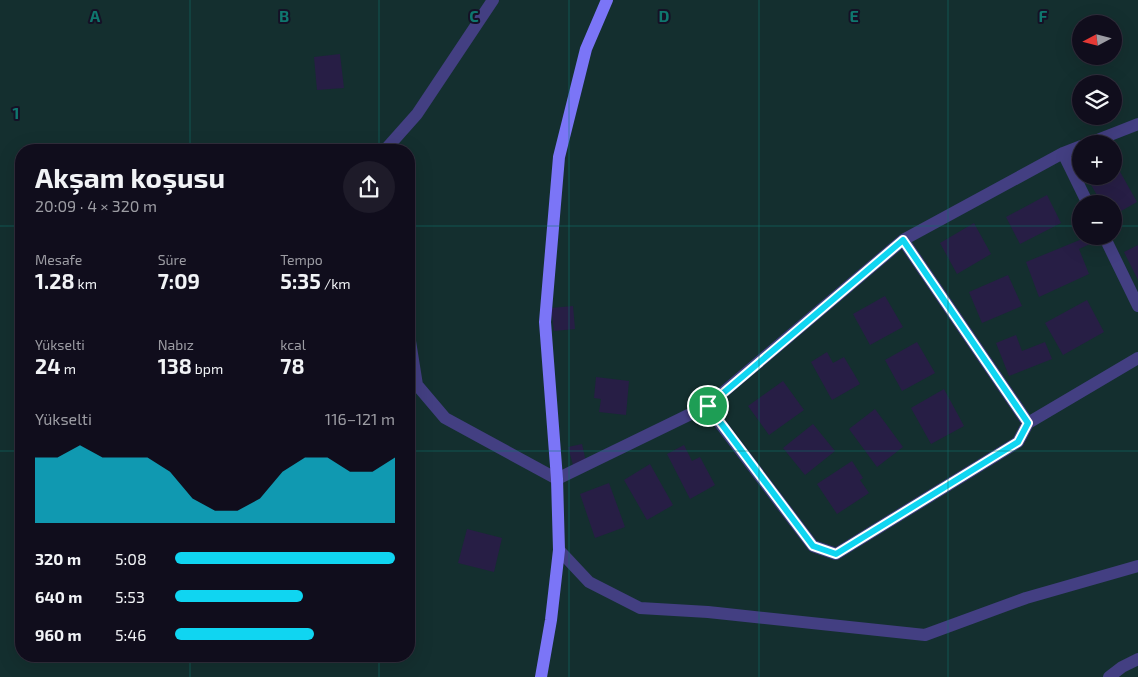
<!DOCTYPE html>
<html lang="tr">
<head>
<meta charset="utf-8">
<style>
  :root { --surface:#100d1c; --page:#1e1b29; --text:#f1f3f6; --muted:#9c9ca3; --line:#302d3b; --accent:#10d5f1 }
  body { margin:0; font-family:"Exo 2",sans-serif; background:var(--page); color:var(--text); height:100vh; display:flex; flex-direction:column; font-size:19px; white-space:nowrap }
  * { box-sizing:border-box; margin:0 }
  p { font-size:16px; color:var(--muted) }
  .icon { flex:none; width:28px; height:28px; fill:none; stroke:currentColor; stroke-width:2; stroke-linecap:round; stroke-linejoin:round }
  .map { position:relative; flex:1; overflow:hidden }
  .details { position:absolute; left:15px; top:144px; width:400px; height:518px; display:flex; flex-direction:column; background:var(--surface); border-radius:20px; box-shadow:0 5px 20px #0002,0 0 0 1px var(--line) }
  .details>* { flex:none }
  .needle { width:32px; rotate:263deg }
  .buttons { position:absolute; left:1072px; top:15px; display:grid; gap:10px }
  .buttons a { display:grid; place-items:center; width:50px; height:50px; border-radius:50%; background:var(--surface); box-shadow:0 5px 20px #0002,0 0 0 1px var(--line); font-size:25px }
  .pin { position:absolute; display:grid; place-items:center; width:42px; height:42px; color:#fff; margin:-21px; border:2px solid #fff; border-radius:50%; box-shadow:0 1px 5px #0007 }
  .round { display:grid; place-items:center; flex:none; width:52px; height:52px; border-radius:26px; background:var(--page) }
  .headline { display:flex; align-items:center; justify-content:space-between; height:85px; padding:0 20px }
  h1 { font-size:28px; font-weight:700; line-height:38px }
  .metrics { display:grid; grid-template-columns:repeat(3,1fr); gap:8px; height:85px; padding:5px 20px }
  .metrics div { display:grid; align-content:center }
  .metrics b { font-size:21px; font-weight:700 }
  .metrics small { font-size:14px; font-weight:400 }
  .metrics p { font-size:14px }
  .chart { height:140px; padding:10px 20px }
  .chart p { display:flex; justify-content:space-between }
  .chart svg { width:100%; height:90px; margin-top:5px; fill:var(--accent); opacity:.7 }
  ul { padding:0 20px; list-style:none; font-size:16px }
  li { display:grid; grid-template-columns:80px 60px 1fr; align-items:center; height:38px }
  li i { height:12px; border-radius:6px; background:var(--accent) }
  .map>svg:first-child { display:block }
  .green { fill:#142f2f; fill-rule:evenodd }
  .building { fill:#271e45 }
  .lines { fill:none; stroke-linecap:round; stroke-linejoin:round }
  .street { stroke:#433f82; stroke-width:12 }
  .secondary { stroke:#7b75f7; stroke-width:12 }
  .route-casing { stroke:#fff; stroke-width:10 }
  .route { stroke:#10d5f1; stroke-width:6 }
  .grid { fill:none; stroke:#0f766e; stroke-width:1; stroke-opacity:0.55 }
  .grid-label { font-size:16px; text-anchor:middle; font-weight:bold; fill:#0f766e; stroke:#151126; stroke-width:4; stroke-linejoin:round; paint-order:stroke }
</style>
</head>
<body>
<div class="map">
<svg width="1138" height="677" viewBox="0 0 1138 677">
  <rect width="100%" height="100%" fill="#151126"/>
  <path class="green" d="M0 0H1138V677H0ZM1081 24H1114V56H1081ZM1081 84H1114V116H1081ZM1081 144H1114V176H1081ZM21 150H409V655H21ZM1081 204H1114V236H1081Z"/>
  <path class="building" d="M340 54 344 88 317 90 314 57Z
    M1114 161 1137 202 1114 215V204H1102L1086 176H1114Z
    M1047 195 1061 223 1020 244 1006 217Z
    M974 223 991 254 957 274 940 243Z
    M1087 237 1090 244 1079 249 1089 274 1039 297 1026 262Z
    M1138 245V280L1124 252Z
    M1008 275 1022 306 982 323 969 292Z
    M885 296 903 327 870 345 853 314Z
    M1087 300 1104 332 1063 355 1045 323Z
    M573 306 575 329 554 331 551 308Z
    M1016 335 1022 351 1045 342 1052 359 1009 376 996 343Z
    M917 342 935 373 902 391 885 360Z
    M827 352 833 363 844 357 860 384 832 400 811 362Z
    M596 377 629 381 626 415 599 412 601 399 594 398Z
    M783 381 804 410 769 435 748 406Z
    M944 389 964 426 931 444 911 408Z
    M875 409 903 447 877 467 849 429Z
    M813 424 835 451 805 475 783 448Z
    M582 444 586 462 573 465 568 447Z
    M684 445 692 461 700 457 715 485 690 499 667 454Z
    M852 461 863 478 860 480 869 493 837 514 817 484Z
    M650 464 673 505 647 520 624 480Z
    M609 483 625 527 595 538 580 494Z
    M467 529 502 538 494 572 458 563Z"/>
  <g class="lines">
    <path class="street" d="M1087 144 1138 124
      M385 150 417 114 493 0
      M1063 153 1088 204
      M1104 236 1138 306
      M903 240 1028 423
      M409 335 417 385 445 418 557 479 707 406 903 240 1063 153 1081 146
      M707 406 813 546 836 554 1018 442 1028 423 1138 358
      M559 550 589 582 640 608 708 612 925 635 1026 598 1138 566
      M1109 677 1122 667 1138 659"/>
    <path class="secondary" d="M541 677 551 620 559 550 557 479 545 322 559 157 586 49 607 0"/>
  </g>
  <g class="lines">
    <g class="route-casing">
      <path id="route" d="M903 240 1028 423 1018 442 836 554 813 546 708 406Z"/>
    </g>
    <use href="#route" class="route"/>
  </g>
  <path class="grid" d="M190 0V150M379 0V150M569 0V677M759 0V677M948 0V677M0 226H21M409 226H1081M1114 226H1138M0 451H21M409 451H1138M190 655V677M379 655V677"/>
  <g class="grid-label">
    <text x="95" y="22">A</text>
    <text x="284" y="22">B</text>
    <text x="474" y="22">C</text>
    <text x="664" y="22">D</text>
    <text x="854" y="22">E</text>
    <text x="1043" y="22">F</text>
    <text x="16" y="119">1</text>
  </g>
</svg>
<div class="buttons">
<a><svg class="needle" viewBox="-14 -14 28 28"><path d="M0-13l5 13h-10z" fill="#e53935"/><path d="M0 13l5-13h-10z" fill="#9c9ca3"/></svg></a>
<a><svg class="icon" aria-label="layers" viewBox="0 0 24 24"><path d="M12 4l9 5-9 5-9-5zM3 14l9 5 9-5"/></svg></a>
<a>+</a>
<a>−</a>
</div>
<div class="pin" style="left:708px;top:406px;background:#1e9e55"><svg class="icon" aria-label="arrive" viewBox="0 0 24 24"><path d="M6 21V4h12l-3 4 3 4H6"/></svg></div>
<section class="details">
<div class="headline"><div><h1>Akşam koşusu</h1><p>20:09 · 4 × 320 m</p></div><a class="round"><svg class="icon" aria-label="share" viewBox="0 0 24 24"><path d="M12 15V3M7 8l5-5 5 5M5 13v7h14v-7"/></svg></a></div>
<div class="metrics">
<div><p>Mesafe</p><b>1.28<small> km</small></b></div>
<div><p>Süre</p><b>7:09</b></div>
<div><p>Tempo</p><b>5:35<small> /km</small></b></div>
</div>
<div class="metrics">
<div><p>Yükselti</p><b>24<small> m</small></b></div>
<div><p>Nabız</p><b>138<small> bpm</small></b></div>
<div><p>kcal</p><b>78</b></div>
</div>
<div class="chart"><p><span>Yükselti</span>116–121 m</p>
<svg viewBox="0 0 160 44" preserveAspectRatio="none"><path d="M0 44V12L10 12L20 6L30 12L40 12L50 12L60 19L70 32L80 38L90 38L100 32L110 19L120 12L130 12L140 19L150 19L160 12V44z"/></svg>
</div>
<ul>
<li><b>320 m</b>5:08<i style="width:100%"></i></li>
<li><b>640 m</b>5:53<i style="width:58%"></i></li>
<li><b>960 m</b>5:46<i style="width:63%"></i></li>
</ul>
</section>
</div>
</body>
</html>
